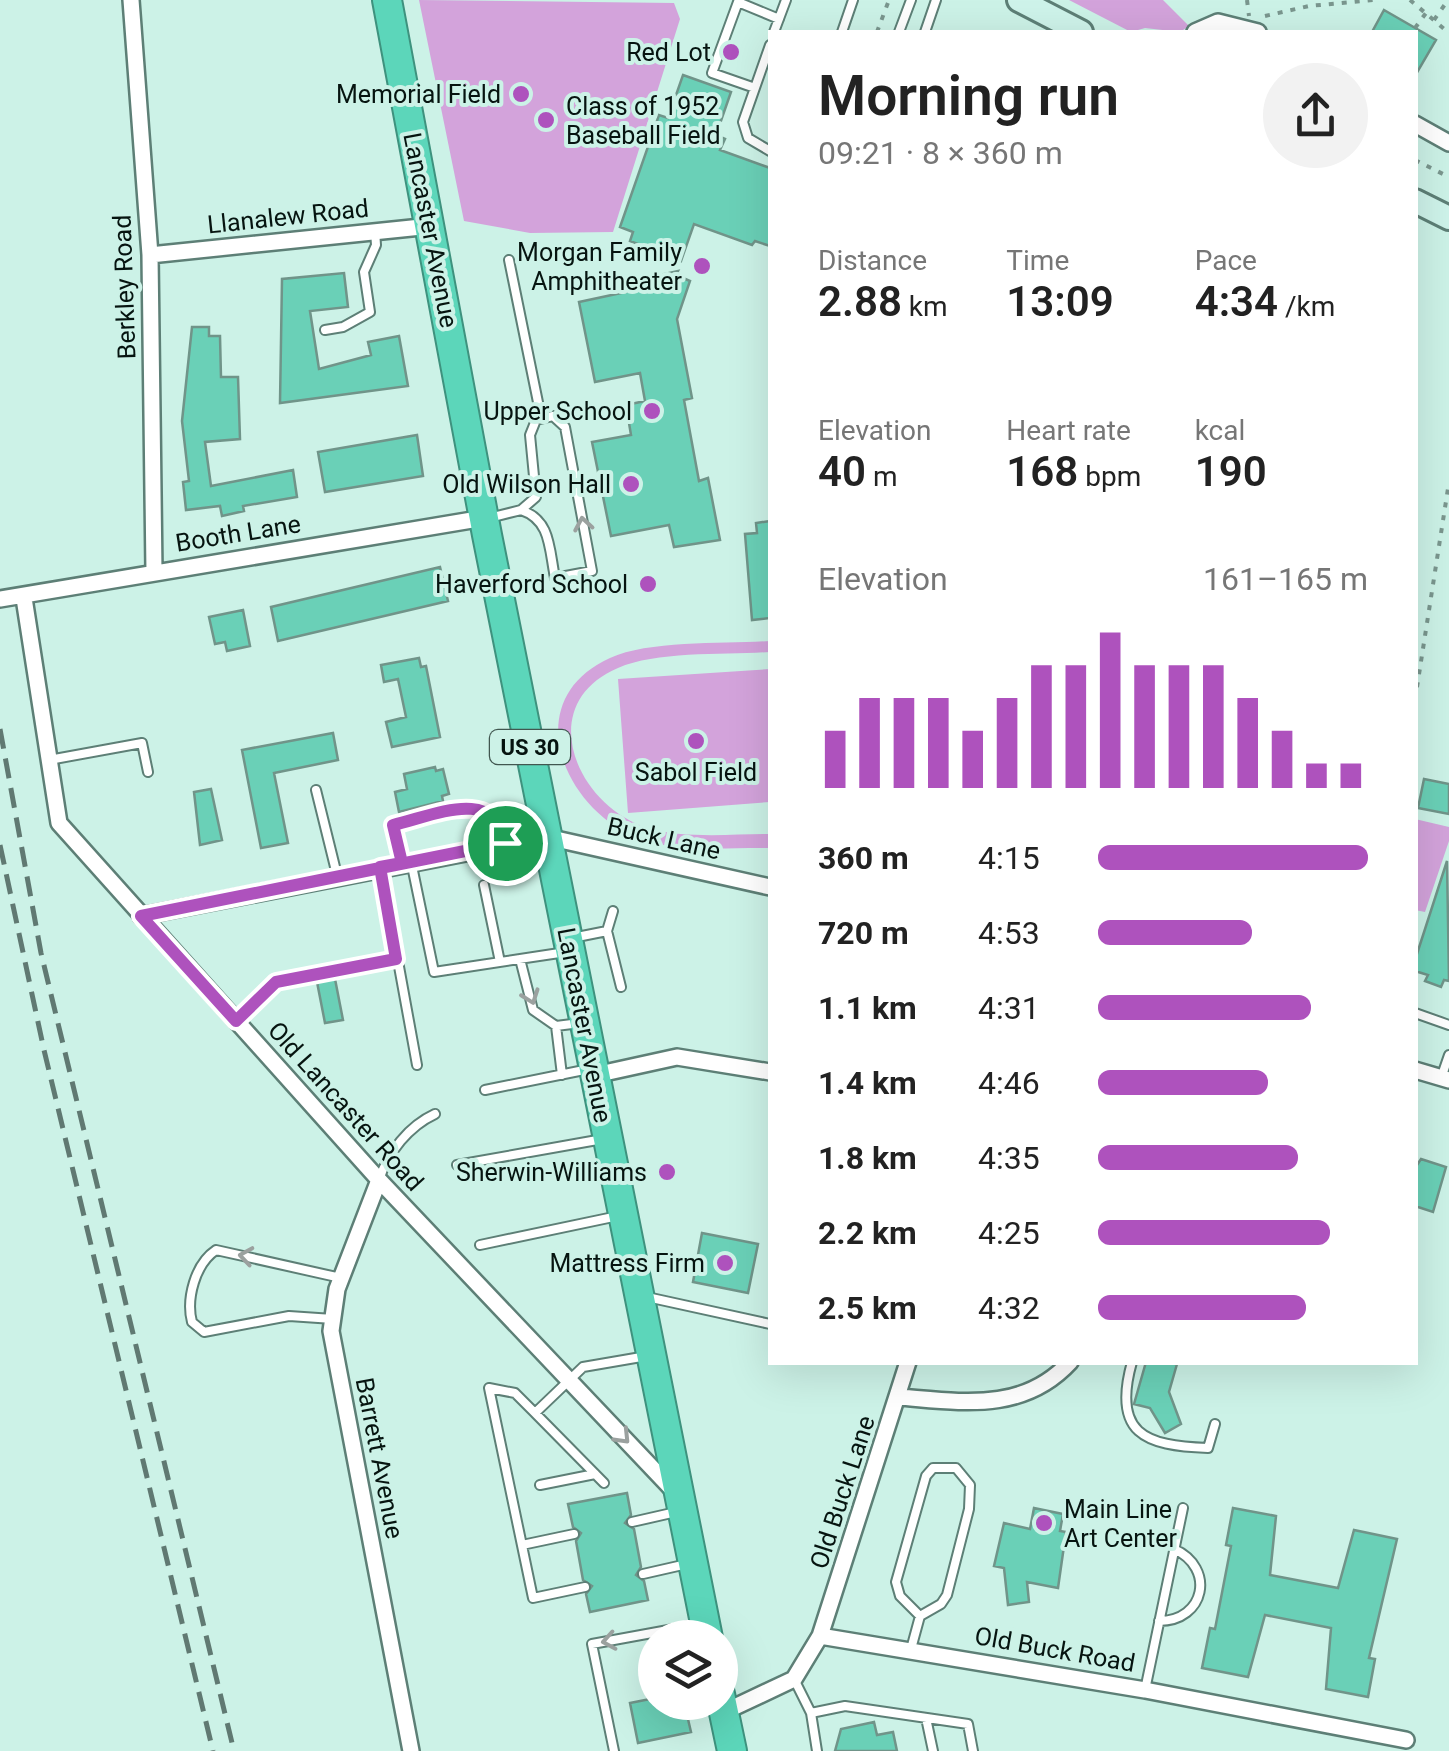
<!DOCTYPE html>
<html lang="en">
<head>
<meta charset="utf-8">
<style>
  :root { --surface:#fff; --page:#f2f2f2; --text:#222; --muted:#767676; --accent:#ae52bd }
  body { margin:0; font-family:Roboto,sans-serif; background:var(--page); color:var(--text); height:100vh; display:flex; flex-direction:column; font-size:38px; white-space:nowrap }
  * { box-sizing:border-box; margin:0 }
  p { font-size:32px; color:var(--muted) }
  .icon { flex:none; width:55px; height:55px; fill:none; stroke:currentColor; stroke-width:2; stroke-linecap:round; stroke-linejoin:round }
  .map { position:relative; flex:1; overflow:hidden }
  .details { position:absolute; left:768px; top:30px; width:650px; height:1335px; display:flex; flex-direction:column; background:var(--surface); border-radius:0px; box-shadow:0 10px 40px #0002 }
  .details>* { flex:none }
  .fabs { position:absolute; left:638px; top:1620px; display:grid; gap:20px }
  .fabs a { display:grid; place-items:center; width:100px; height:100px; border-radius:50%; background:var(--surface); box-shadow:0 10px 40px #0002; font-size:50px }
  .pin { position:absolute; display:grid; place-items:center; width:85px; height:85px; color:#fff; margin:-42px; border:5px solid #fff; border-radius:50%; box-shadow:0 2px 10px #0007 }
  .round { display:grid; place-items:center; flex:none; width:105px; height:105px; border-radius:52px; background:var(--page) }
  .overview { display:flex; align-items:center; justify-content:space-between; height:170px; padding:0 50px }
  h1 { font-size:55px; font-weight:600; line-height:75px }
  .stats { display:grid; grid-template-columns:repeat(3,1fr); gap:15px; height:170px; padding:10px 50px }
  .stats div { display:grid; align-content:center }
  .stats b { font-size:42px; font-weight:600 }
  .stats small { font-size:28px; font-weight:400 }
  .stats p { font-size:28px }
  .chart { height:280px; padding:20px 50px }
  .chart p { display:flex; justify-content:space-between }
  .chart svg { width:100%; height:180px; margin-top:10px; stroke:var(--accent); stroke-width:6 }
  ul { padding:0 50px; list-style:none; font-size:32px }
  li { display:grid; grid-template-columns:160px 120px 1fr; align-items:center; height:75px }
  li i { height:25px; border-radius:12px; background:var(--accent) }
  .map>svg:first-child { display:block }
  .green { fill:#d3a3db }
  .building { fill:#6ad0b7; stroke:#709489; stroke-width:2.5 }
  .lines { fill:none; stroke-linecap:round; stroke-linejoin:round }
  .lane-casing { stroke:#5d7f76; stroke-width:12 }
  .street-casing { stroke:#5d7f76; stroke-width:20 }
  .secondary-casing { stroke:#5d7f76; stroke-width:28 }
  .highway-casing { stroke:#3e927e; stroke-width:32 }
  .path { stroke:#7a968e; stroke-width:4; stroke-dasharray:5 8; stroke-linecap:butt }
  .lane { stroke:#fff; stroke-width:8 }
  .street { stroke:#fff; stroke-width:15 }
  .secondary { stroke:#cef3ea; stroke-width:22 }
  .highway { stroke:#5cd6ba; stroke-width:28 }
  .rail { stroke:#607972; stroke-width:5; stroke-dasharray:20 10; stroke-linecap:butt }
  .oneway { stroke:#9ba19f }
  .route-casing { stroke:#fff; stroke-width:20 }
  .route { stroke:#ae52bd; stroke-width:12 }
  .poi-dot { fill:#ae52bd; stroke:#ccf2e7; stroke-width:4 }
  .labels { text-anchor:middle; stroke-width:8; stroke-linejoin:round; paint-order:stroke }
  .shield { fill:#ccf2e7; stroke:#415750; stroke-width:2.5 }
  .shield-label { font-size:22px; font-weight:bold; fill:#061410 }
  .poi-label { font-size:25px; fill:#061410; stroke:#ccf2e7; text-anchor:end }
  .street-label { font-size:25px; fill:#061410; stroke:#ccf2e7 }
</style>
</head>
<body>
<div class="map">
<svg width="1449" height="1751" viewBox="0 0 1449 1751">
  <rect width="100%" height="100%" fill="#ccf2e7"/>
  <path class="green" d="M419 0 674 3 680 19 613 232 530 233 464 221Z
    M1069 0H1163L1189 26 1180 32 1145 28 1131 32Z
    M770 641V652C726 655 657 651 618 668 533 704 576 806 648 828 683 839 733 834 770 834V848C730 847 678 853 640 839 563 810 517 700 610 658 650 640 725 644 770 641Z
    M770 669V802L628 813 618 679Z
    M1415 819 1449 827V841L1425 912 1415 910Z"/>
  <path class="building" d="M1384 10 1436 40 1415 76V32H1372Z
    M683 75 731 92 716 135 725 139 720 150 770 168V246L755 241 752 245 694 224 681 261 630 241 633 232 620 227 659 115 668 118Z
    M678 271 676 275 690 281 677 319 692 398 684 400 699 481 708 478 720 540 674 547 669 525 611 536 592 442 631 435 626 405 645 401 640 373 595 382 579 302 635 290 633 281Z
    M344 273 348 307 310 311 319 369 371 355 368 342 399 336 408 386 280 403 282 279Z
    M192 327H209V336H220L221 377H238L240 439 205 442 211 486 293 470 297 497 243 506 244 511 222 516 220 506 186 510 183 482 189 481 182 421Z
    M417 435 423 476 325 492 318 452Z
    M770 521V618L752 620 745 534 757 533 756 523Z
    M440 567 448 601 278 641 271 607Z
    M243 610 250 646 227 651 225 642 215 644 209 617Z
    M419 658 421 667 426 666 440 737 392 747 386 722 406 717 398 679 384 682 381 665Z
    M333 733 338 760 274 773 288 843 261 848 242 750Z
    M435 767 436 771 443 769 449 794 442 796 443 801 399 812 395 792 407 789 404 774Z
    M1424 779 1449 784V814L1418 808Z
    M211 789 222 840 200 845 194 792Z
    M1447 861 1449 981 1444 980 1441 987 1425 981 1428 975 1415 971V960Z
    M335 979 343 1020 325 1023 317 982Z
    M1421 1159 1446 1167 1433 1212 1415 1206V1168Z
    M702 1233 758 1244 748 1293 693 1282Z
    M1146 1362 1177 1364 1169 1392 1181 1424 1165 1433 1150 1408 1134 1404Z
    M627 1493 631 1515 625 1523 634 1529 641 1567 636 1575 644 1581 648 1600 590 1612 586 1594 592 1586 583 1580 576 1541 581 1533 573 1527 568 1504Z
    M1034 1508 1063 1514 1060 1531 1066 1532 1058 1588 1027 1582 1029 1602 1008 1605 1004 1568 994 1566 1004 1523 1030 1529Z
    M1233 1508 1276 1516 1270 1575 1338 1588 1354 1530 1397 1539 1369 1658 1375 1659 1368 1697 1326 1689 1331 1628 1265 1615 1248 1677 1202 1668 1210 1628 1215 1629 1231 1546 1226 1545Z
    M655 1698V1702H684L691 1732 638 1743 630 1703Z
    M874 1722 877 1735 893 1732 897 1751H835L841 1729Z"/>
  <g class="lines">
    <g class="lane-casing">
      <path id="lane" d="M774 32 786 0
        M842 32 853 0
        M899 32 911 0
        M925 32 936 0
        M770 45 743 122 748 138 770 151
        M755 88 712 73 738 2 779 19
        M509 260 541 417
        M325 330 343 327 370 312 364 272 376 245 375 231
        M489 518 521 510 536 497 530 435 536 420 553 416 565 427 592 571 555 578C549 548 551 520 521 510
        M49 760 142 743 148 772
        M316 790 337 875
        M411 861 434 972 566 952
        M402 863 393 825C433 816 495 785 505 843
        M381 868 417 1065
        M484 885 500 962
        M607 931 613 911
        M572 938 607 931 621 987
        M520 959 533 1010 556 1026 580 1023
        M1415 1013 1449 1025
        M235 1021 277 982 396 959
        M556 1026 562 1075
        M1441 1078 1449 1055
        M485 1090 589 1069
        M457 1165 603 1139
        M379 1180C388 1152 409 1126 435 1114
        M480 1245 618 1216
        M647 1297 770 1324
        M333 1319 289 1316 204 1332 192 1322C186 1299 195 1264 216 1250L341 1278
        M1132 1362C1112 1433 1144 1446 1208 1448L1215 1424
        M535 1413 515 1393 489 1388 533 1598 585 1587
        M604 1483 535 1413 583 1367 647 1356
        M540 1485 595 1474
        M632 1522 676 1512
        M522 1545 574 1534
        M643 1574 687 1564
        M1159 1621C1205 1621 1216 1568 1174 1549
        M911 1649 920 1616 900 1596 896 1582 926 1476 933 1468H956L970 1485 969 1509 947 1595 941 1604 920 1616
        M794 1679 811 1713 817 1751
        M1145 1690 1183 1508
        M811 1713 845 1706 968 1724 973 1751
        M926 1718 933 1751
        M614 1751 592 1644 701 1624"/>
    </g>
    <g class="street-casing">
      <path id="street" d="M131 0 150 255 154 572
        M1195 32 1218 22 1258 32
        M1415 124 1449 143
        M150 255 431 226
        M24 598 59 823 379 1180 674 1491
        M0 599 484 518
        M141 916 547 837 770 887
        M1415 1070 1449 1080
        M595 1075 677 1057 770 1072
        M379 1180 337 1289 331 1331 411 1751
        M899 1397C962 1402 1023 1413 1070 1362
        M820 1636 908 1362
        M724 1712 794 1679 820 1636 1145 1690 1406 1740"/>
    </g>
    <g class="secondary-casing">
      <path id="secondary" d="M1019 0 1081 32
        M1415 201 1449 218"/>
    </g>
    <g class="highway-casing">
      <path id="highway" d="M387 0 487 535 708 1638
        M720 1694 732 1751"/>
    </g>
    <path class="path" d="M1247 0 1249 16
      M1410 0 1449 33
      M1265 16 1309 6 1373 0
      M1434 20 1448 0
      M1415 28 1426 13
      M877 32 889 0
      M1415 160 1449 177
      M501 486 521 482
      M1415 700 1449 482"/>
    <use href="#lane" class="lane"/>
    <use href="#street" class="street"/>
    <use href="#secondary" class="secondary"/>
    <use href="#highway" class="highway"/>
    <path class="rail" d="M0 729 41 953 234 1751
      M0 845 44 1050 213 1751"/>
  </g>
  <defs><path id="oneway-chevron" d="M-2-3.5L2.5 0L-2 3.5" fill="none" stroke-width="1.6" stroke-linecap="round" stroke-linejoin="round" transform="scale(2.5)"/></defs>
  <g class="oneway">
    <use href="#oneway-chevron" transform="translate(583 524) rotate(-100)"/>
    <use href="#oneway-chevron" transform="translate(531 997) rotate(70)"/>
    <use href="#oneway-chevron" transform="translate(246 1256) rotate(-171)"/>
    <use href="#oneway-chevron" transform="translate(623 1437) rotate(46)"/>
    <use href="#oneway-chevron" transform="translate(609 1641) rotate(170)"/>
  </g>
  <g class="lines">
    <g class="route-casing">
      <path id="route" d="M505 843C384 867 262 892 141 916L236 1021 276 982 396 959 380 867 402 863 393 825C433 816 495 785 505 843"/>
    </g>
    <use href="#route" class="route"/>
  </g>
  <g class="poi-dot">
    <circle cx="731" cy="52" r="10"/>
    <circle cx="521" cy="94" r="10"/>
    <circle cx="546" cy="120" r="10"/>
    <circle cx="702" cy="266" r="10"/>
    <circle cx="652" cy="411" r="10"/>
    <circle cx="631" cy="484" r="10"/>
    <circle cx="648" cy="584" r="10"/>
    <circle cx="696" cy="741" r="10"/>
    <circle cx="667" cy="1172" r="10"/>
    <circle cx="725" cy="1263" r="10"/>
    <circle cx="1044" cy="1523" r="10"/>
  </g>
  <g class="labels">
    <rect class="shield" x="490" y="730" width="80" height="34" rx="8"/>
    <g class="shield-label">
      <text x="530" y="755">US 30</text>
    </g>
    <g class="poi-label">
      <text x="711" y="61">Red Lot</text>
      <text x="501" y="103">Memorial Field</text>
      <text x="566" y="115" text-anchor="start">Class of 1952<tspan x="566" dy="29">Baseball Field</tspan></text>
      <text x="682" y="261">Morgan Family<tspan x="682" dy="29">Amphitheater</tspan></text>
      <text x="632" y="420">Upper School</text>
      <text x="611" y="493">Old Wilson Hall</text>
      <text x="628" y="593">Haverford School</text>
      <text x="696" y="781" text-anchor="middle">Sabol Field</text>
      <text x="647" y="1181">Sherwin-Williams</text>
      <text x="705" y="1272">Mattress Firm</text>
      <text x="1064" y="1518" text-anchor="start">Main Line<tspan x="1064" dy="29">Art Center</tspan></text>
    </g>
    <g class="street-label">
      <text transform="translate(288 216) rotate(-6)" y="9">Llanalew Road</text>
      <text transform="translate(431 230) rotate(79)" y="9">Lancaster Avenue</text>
      <text transform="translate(124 287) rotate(-92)" y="9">Berkley Road</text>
      <text transform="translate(238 533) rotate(-9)" y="9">Booth Lane</text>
      <text transform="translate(664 838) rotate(13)" y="9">Buck Lane</text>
      <text transform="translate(585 1025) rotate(79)" y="9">Lancaster Avenue</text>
      <text transform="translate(346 1106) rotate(48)" y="9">Old Lancaster Road</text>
      <text transform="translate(380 1458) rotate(79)" y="9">Barrett Avenue</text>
      <text transform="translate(842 1492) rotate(-72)" y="9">Old Buck Lane</text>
      <text transform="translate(1055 1649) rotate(10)" y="9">Old Buck Road</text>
    </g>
  </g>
</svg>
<div class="fabs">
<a><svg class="icon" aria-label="layers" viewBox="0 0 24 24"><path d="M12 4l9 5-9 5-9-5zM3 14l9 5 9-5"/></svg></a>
</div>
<div class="pin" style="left:505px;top:843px;background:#1e9e55"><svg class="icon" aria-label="arrive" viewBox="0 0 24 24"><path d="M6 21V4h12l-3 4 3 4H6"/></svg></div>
<section class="details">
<div class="overview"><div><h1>Morning run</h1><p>09:21 · 8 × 360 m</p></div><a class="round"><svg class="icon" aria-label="share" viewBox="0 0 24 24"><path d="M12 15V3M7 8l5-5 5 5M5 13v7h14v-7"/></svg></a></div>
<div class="stats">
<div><p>Distance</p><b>2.88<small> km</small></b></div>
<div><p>Time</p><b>13:09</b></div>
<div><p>Pace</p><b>4:34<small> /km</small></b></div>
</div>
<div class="stats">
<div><p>Elevation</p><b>40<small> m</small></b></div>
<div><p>Heart rate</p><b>168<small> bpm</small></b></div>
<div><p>kcal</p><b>190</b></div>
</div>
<div class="chart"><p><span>Elevation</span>161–165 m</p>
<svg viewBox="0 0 160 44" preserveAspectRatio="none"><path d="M5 44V30M15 44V22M25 44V22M35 44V22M45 44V30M55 44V22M65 44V14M75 44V14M85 44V6M95 44V14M105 44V14M115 44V14M125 44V22M135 44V30M145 44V38M155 44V38"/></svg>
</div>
<ul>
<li><b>360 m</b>4:15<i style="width:100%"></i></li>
<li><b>720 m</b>4:53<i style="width:57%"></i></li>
<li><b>1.1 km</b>4:31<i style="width:79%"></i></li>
<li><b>1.4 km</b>4:46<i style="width:63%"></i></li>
<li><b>1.8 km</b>4:35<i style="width:74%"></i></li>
<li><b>2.2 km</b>4:25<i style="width:86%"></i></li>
<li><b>2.5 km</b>4:32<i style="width:77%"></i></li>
</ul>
</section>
</div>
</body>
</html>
